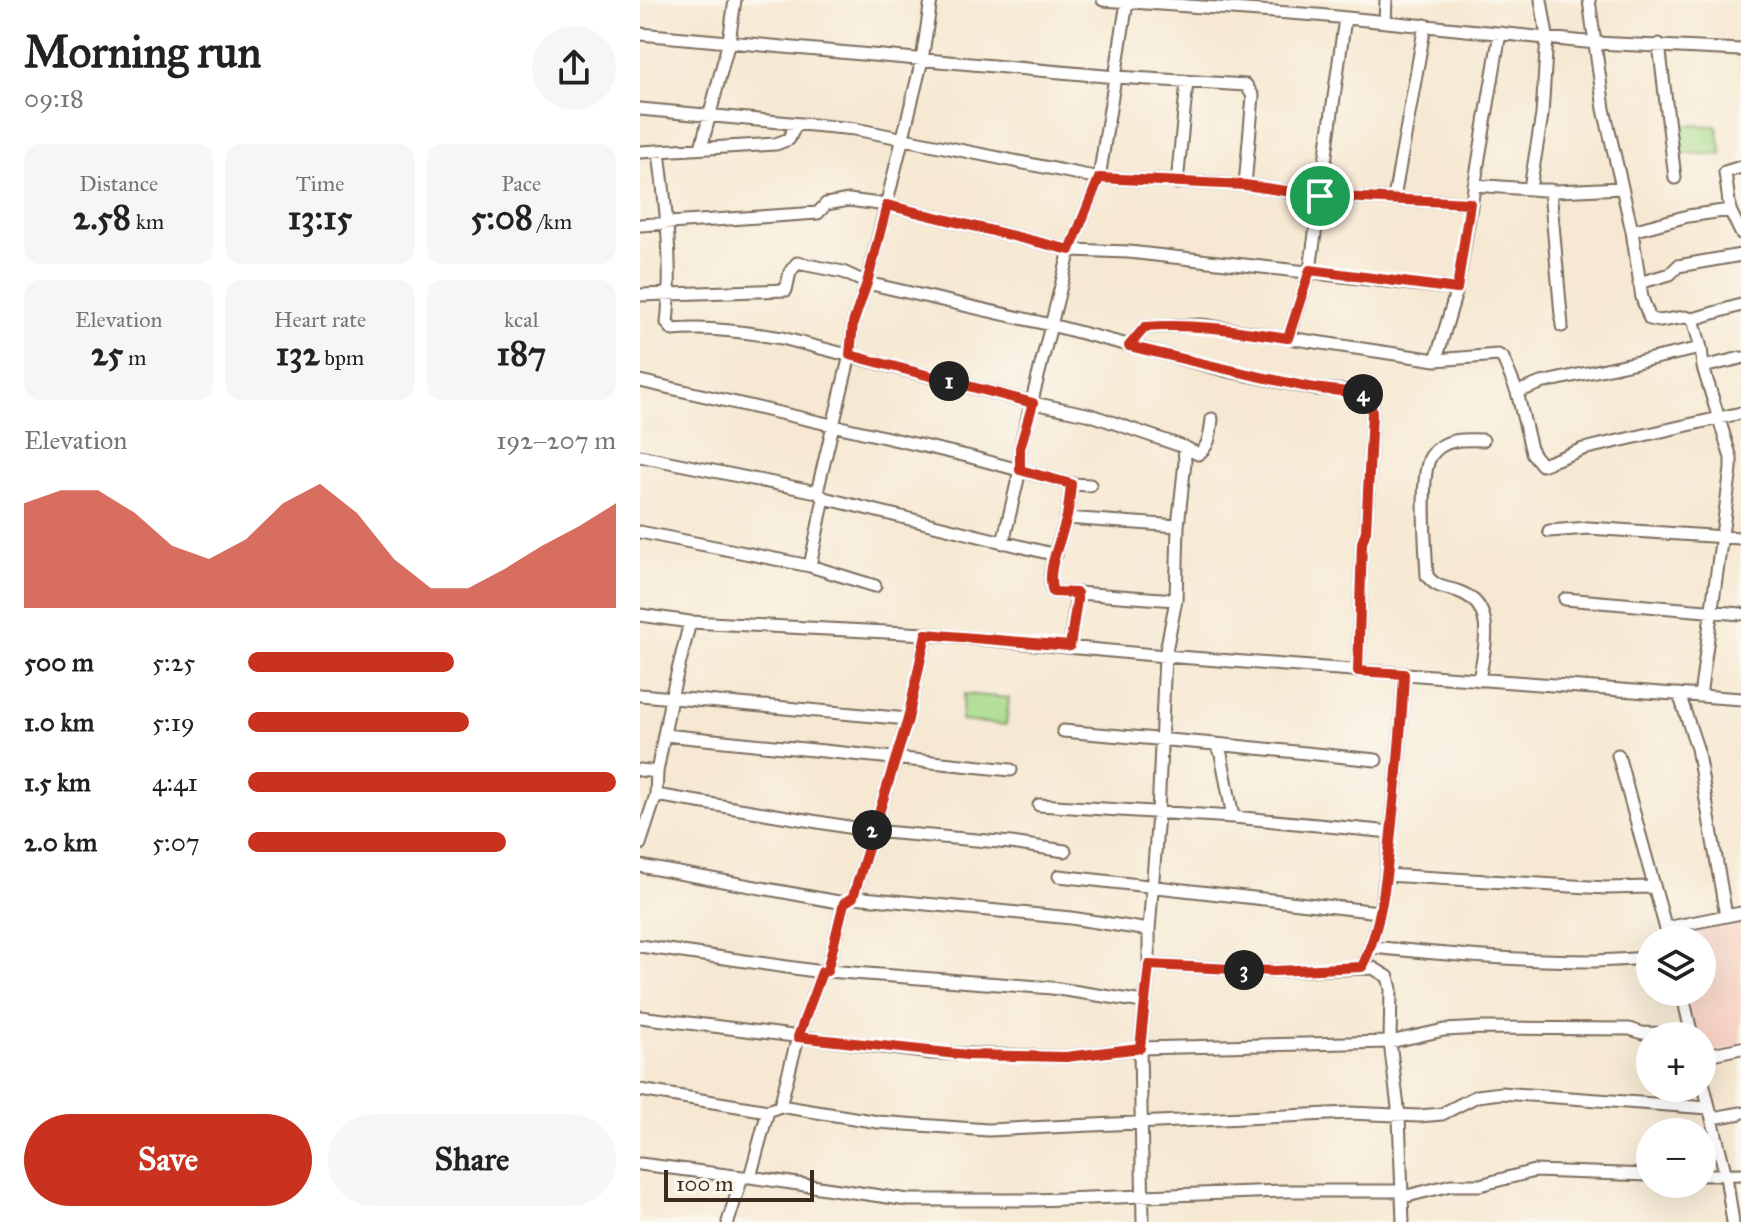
<!DOCTYPE html>
<html lang="en">
<head>
<meta charset="utf-8">
<style>
  :root { --surface:#fff; --page:#f6f6f6; --text:#222; --muted:#767676; --accent:#c8321e }
  body { margin:0; font-family:"IM FELL Great Primer",serif; background:var(--page); color:var(--text); height:100vh; display:flex; flex-direction:column; font-size:30px; white-space:nowrap }
  * { box-sizing:border-box; margin:0 }
  p { font-size:26px; color:var(--muted) }
  .icon { flex:none; width:44px; height:44px; fill:none; stroke:currentColor; stroke-width:2; stroke-linecap:round; stroke-linejoin:round }
  .map { position:relative; flex:1; overflow:hidden }
  .details { display:flex; flex-direction:column; background:var(--surface); width:640px }
  .details>* { flex:none }
  .controls { position:absolute; left:996px; top:926px; display:grid; gap:16px }
  .controls a { display:grid; place-items:center; width:80px; height:80px; border-radius:50%; background:var(--surface); box-shadow:0 8px 32px #0002; font-size:40px }
  .scale { position:absolute; left:24px; bottom:20px; width:150px; box-sizing:border-box; padding-left:8px; border:4px solid #3b2a1e; border-top:0; font-size:22px; line-height:28px; white-space:nowrap; color:#3b2a1e; -webkit-text-stroke:6px #fbf7ec; paint-order:stroke }
  .pin { position:absolute; display:grid; place-items:center; width:68px; height:68px; color:#fff; margin:-34px; border:4px solid #fff; border-radius:50%; box-shadow:0 2px 8px #0007 }
  .km { position:absolute; width:40px; height:40px; margin:-20px; border-radius:50%; background:#222; color:#fff; font-size:22px; line-height:40px; text-align:center }
  .round { display:grid; place-items:center; flex:none; width:84px; height:84px; border-radius:42px; background:var(--page) }
  .summary { display:flex; align-items:center; justify-content:space-between; height:136px; padding:0 24px }
  h1 { font-size:44px; font-weight:800; line-height:60px }
  .metrics { display:grid; grid-template-columns:repeat(3,1fr); gap:12px; height:136px; padding:8px 24px }
  .metrics div { display:grid; align-content:center; border-radius:16px; background:var(--page); text-align:center }
  .metrics b { font-size:34px; font-weight:800 }
  .metrics small { font-size:22px; font-weight:400 }
  .metrics p { font-size:22px }
  .chart { height:224px; padding:16px 24px }
  .chart p { display:flex; justify-content:space-between }
  .chart svg { width:100%; height:144px; margin-top:8px; fill:var(--accent); opacity:.7 }
  .primary-button { display:flex; gap:16px; margin-top:auto; padding:16px 24px }
  .primary-button a { flex:1; height:92px; border-radius:48px; background:var(--accent); color:#fff; font-size:32px; font-weight:800; line-height:92px; text-align:center }
  .primary-button a+a { background:var(--page); color:var(--text) }
  ul { padding:0 24px; list-style:none; font-size:26px }
  li { display:grid; grid-template-columns:128px 96px 1fr; align-items:center; height:60px }
  li i { height:20px; border-radius:10px; background:var(--accent) }
  main { display:flex; flex:1; min-height:0 }
  .map>svg:first-child { display:block }
  .built { fill:#f6d2c4 }
  .green { fill:#a7db8b; stroke:#718254; stroke-width:2 }
  .lines { fill:none; stroke-linecap:round; stroke-linejoin:round }
  .minor-casing { stroke:#7c6c5d; stroke-width:15 }
  .minor { stroke:#fff; stroke-width:11 }
  .route-casing { stroke:#fff; stroke-width:16 }
  .route { stroke:#c8321e; stroke-width:10 }
</style>
</head>
<body>
<main>
<section class="details">
<div class="summary"><div><h1>Morning run</h1><p>09:18</p></div><a class="round"><svg class="icon" aria-label="share" viewBox="0 0 24 24"><path d="M12 15V3M7 8l5-5 5 5M5 13v7h14v-7"/></svg></a></div>
<div class="metrics">
<div><p>Distance</p><b>2.58<small> km</small></b></div>
<div><p>Time</p><b>13:15</b></div>
<div><p>Pace</p><b>5:08<small> /km</small></b></div>
</div>
<div class="metrics">
<div><p>Elevation</p><b>25<small> m</small></b></div>
<div><p>Heart rate</p><b>132<small> bpm</small></b></div>
<div><p>kcal</p><b>187</b></div>
</div>
<div class="chart"><p><span>Elevation</span>192–207 m</p>
<svg viewBox="0 0 160 44" preserveAspectRatio="none"><path d="M0 44V12L10 8L20 8L30 15L40 25L50 29L60 23L70 12L80 6L90 15L100 29L110 38L120 38L130 32L140 25L150 19L160 12V44z"/></svg>
</div>
<ul>
<li><b>500 m</b>5:25<i style="width:56%"></i></li>
<li><b>1.0 km</b>5:19<i style="width:60%"></i></li>
<li><b>1.5 km</b>4:41<i style="width:100%"></i></li>
<li><b>2.0 km</b>5:07<i style="width:70%"></i></li>
</ul>
<div class="primary-button"><a>Save</a><a>Share</a></div>
</section>
<div class="map">
<svg width="1101" height="1222" viewBox="0 0 1101 1222">
  <rect width="100%" height="100%" fill="#fbf7ec"/>
  <filter id="ink" filterUnits="userSpaceOnUse"><feTurbulence type="fractalNoise" baseFrequency=".0125" numOctaves="2"/><feDisplacementMap in="SourceGraphic" scale="16" xChannelSelector="R" yChannelSelector="G"/><feConvolveMatrix kernelMatrix="1 2 1 2 8 2 1 2 1" color-interpolation-filters="sRGB"/></filter>
  <filter id="wash" filterUnits="userSpaceOnUse"><feTurbulence type="fractalNoise" baseFrequency=".006" numOctaves="4" result="noise"/><feDisplacementMap in="SourceGraphic" scale="32" xChannelSelector="R" yChannelSelector="G"/><feGaussianBlur stdDeviation="1.8" result="paint"/><feColorMatrix in="noise" values="0 0 0 0 0 0 0 0 0 0 0 0 0 0 0 0 0 1.4 0 .05"/><feComposite in="paint" operator="in"/></filter>
  <g filter="url(#wash)">
    <rect width="100%" height="100%" fill="#f6e8d2"/>
    <path class="built" d="M1101 917V1046L1062 1054V1036H1056L1046 992H1062V940H1033L1032 933Z"/>
    <path class="green" d="M1039 125 1077 126 1082 155 1041 153Z
      M324 694 369 698 366 725 321 721Z"/>
  </g>
  <g filter="url(#ink)">
    <g class="lines">
      <g class="minor-casing">
        <path id="minor" d="M463 0 677 15 956 43 1101 50
          M949 0 964 109 992 231 1002 298 1010 319 1020 321 1045 317 1053 319 1101 305
          M745 22 746 0
          M0 34 476 77 606 85 613 96 605 185
          M1019 44 1035 178
          M0 109 215 129 459 178 605 185 680 196 830 203
          M61 148 89 41 95 0
          M0 152 136 144 149 139 156 124
          M19 152C26 209 33 265 27 323L33 330C70 327 105 332 142 338L393 403 451 415 544 447 545 462 538 526 536 600 525 656 518 814 509 930V965L500 1048 503 1222
          M1101 167 1085 172 1090 210 1101 233
          M537 183 547 82
          M834 185 917 191 982 188
          M890 188 902 115 907 36 901 0
          M910 190 922 326
          M754 198 785 25
          M0 225 178 213 186 204 209 200 247 205 430 250 489 252 817 289
          M992 231 1048 216 1090 210
          M999 283 1030 274 1038 266 1101 255
          M0 295 146 290 150 272 157 263 203 272 227 283 411 325 588 371 675 389 712 391 730 396 732 413 726 531 722 543 718 671
          M1053 319 1061 348
          M648 338 670 270 705 18
          M489 346 505 327 562 325 796 360 858 355 863 358 877 392 892 453 902 465 943 449 1101 413
          M796 360 817 289 860 33
          M1063 367 1101 358
          M0 381 327 456 431 484 450 485
          M877 392 901 383 1061 348 1063 367 1091 458V469L1060 696
          M544 447 558 454C570 446 570 434 572 419
          M0 456 177 492 184 498 416 555
          M177 492 210 355 213 323 227 283 282 60 291 0
          M426 518 538 526
          M909 531 948 528 1101 538
          M0 532 170 566 235 586
          M363 543 380 470V448L430 250 459 178 487 2
          M170 566 184 498
          M437 593 536 600
          M925 599 1101 614
          M0 615 50 622 286 634 525 656 1101 699
          M430 646 437 593 413 592C404 570 422 539 427 516 429 505 430 494 431 484
          M839 680C844 649 858 607 820 592 804 586 799 590 787 576 786 552 779 474 791 456 803 438 825 439 843 440
          M1039 694 1057 748 1086 916
          M0 695 268 719
          M423 731 575 744 581 754 593 817
          M25 735 371 770
          M575 744 736 760
          M978 755 1029 940
          M0 770 17 772
          M16 795 232 831 371 843 425 851
          M399 805 593 817 751 832
          M0 844 16 795 17 772 31 698 50 622
          M0 866 204 903
          M746 875 966 888 1013 887
          M419 876 739 912
          M213 897 431 918 509 930
          M1026 928 1101 913
          M0 946 182 972
          M732 947C804 954 876 961 948 961 969 961 989 959 1010 958
          M509 965 634 971 733 968 748 977 751 989 750 1042 759 1116 763 1222
          M722 967C743 924 746 871 752 823 757 773 762 724 764 674
          M187 971 412 988 503 1002
          M1042 992 1052 1036
          M0 1017 291 1053 426 1057 500 1048 750 1042 804 1030 843 1028 990 1029 1002 1033 1052 1034
          M1062 1056 1101 1048
          M1062 1078 1086 1176 1093 1222
          M0 1090 128 1111
          M140 1106 238 1122 348 1130 709 1113 779 1116 802 1114 837 1096 861 1093 1069 1108
          M1073 1118 1101 1113
          M0 1164 102 1177
          M1062 1175 1101 1174
          M110 1177 268 1200H395L644 1191H761
          M763 1197 811 1185H840L894 1171 1010 1175
          M88 1222 102 1177H110L128 1111 140 1106 158 1037 182 972 187 971 204 903 213 897 268 719 286 634"/>
      </g>
      <use href="#minor" class="minor"/>
    </g>
  </g>
  <g class="lines" filter="url(#ink)">
    <g class="route-casing">
      <path id="route" d="M459 178 605 185 680 196 830 203 817 289 670 270 648 338C600 331 554 323 505 327L489 346C547 360 605 374 663 386 685 391 708 390 730 396L732 413 726 531 722 543 718 671 764 674C762 724 757 773 752 823 747 870 743 924 722 967L634 971 509 965 500 1048 426 1057 327 1055 158 1037 182 972 187 971 204 903 213 897 268 719 286 634 430 646 437 600V593L413 592C405 570 422 539 427 516 429 505 430 494 431 484L380 470V448L393 403 210 355 213 323 227 283 247 205 430 250Z"/>
    </g>
    <use href="#route" class="route"/>
  </g>
</svg>
<div class="controls">
<a><svg class="icon" aria-label="layers" viewBox="0 0 24 24"><path d="M12 4l9 5-9 5-9-5zM3 14l9 5 9-5"/></svg></a>
<a>+</a>
<a>−</a>
</div>
<div class="scale">100 m</div>
<div class="pin" style="left:680px;top:196px;background:#1e9e55"><svg class="icon" aria-label="arrive" viewBox="0 0 24 24"><path d="M6 21V4h12l-3 4 3 4H6"/></svg></div>
<b class="km" style="left:309px;top:381px">1</b>
<b class="km" style="left:232px;top:830px">2</b>
<b class="km" style="left:604px;top:970px">3</b>
<b class="km" style="left:723px;top:394px">4</b>
</div>
</main>
</body>
</html>
